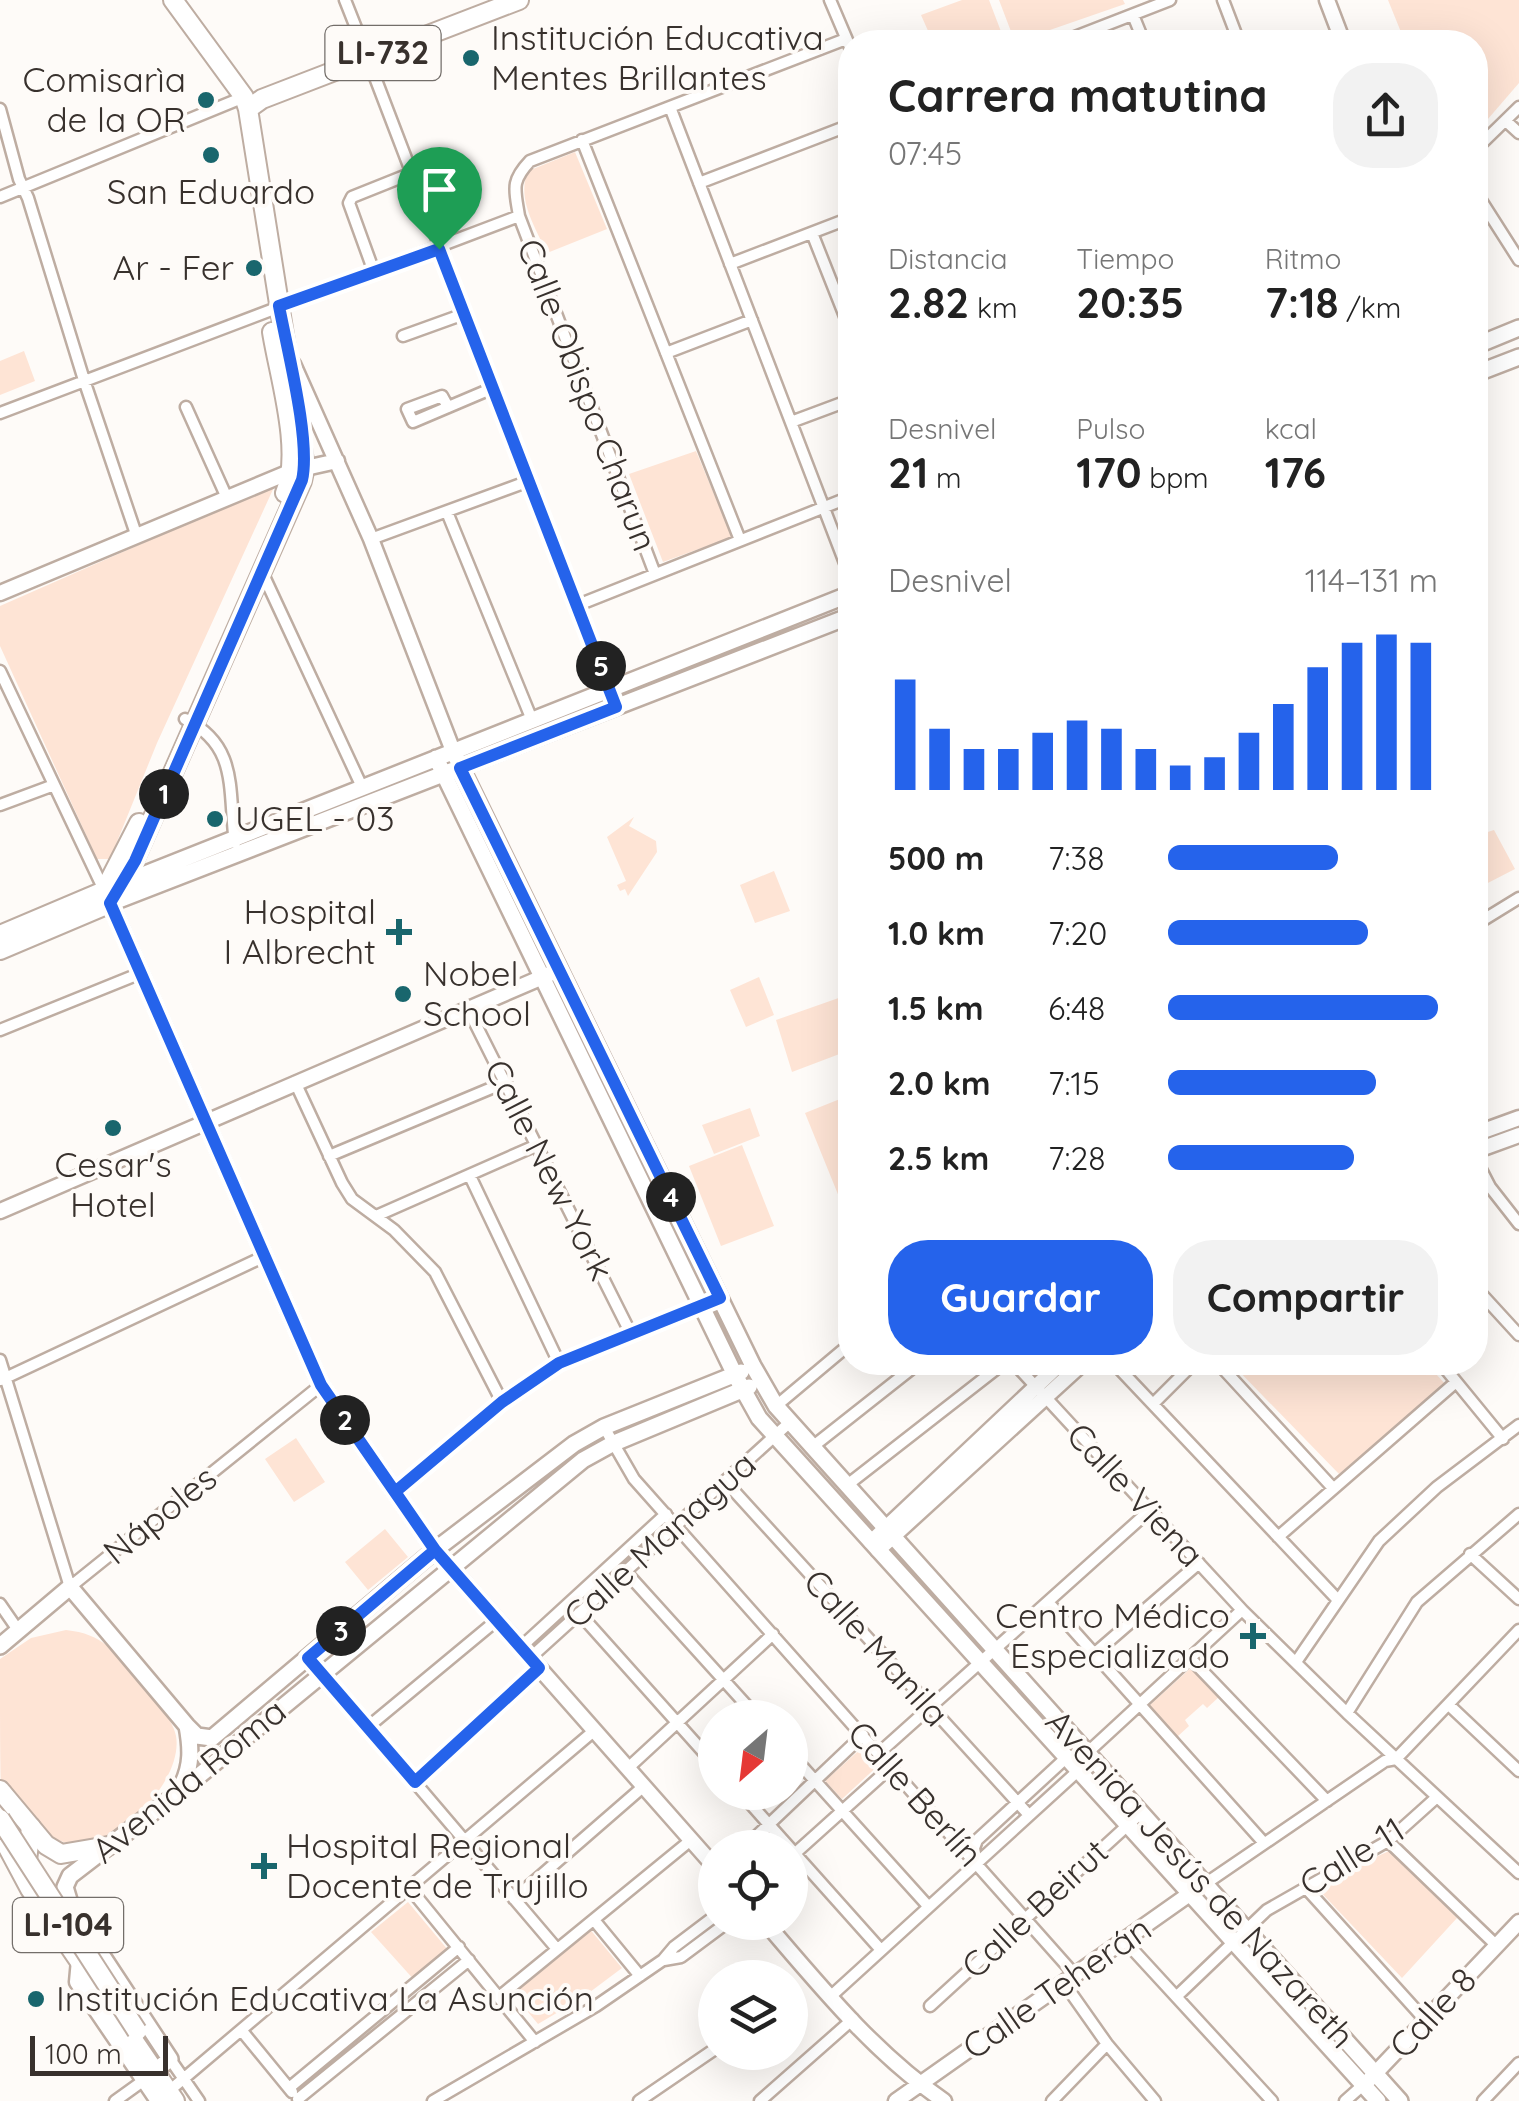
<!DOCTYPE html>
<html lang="es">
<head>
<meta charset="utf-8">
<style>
  :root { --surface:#fff; --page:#f2f2f2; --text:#222; --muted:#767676; --accent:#2563eb }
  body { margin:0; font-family:Quicksand,sans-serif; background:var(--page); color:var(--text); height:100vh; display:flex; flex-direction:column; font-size:38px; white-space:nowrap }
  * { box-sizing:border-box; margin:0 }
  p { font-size:32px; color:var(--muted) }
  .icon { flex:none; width:55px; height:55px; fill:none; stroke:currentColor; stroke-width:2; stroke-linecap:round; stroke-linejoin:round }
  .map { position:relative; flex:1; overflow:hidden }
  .sheet { position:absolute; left:838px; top:30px; width:650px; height:1345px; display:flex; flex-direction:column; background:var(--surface); border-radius:40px; box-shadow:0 10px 40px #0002 }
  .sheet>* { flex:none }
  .needle { width:65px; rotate:208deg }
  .tools { position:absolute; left:698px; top:1700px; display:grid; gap:20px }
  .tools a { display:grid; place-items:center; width:110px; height:110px; border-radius:50%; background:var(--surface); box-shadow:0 10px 40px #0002; font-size:50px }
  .scale { position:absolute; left:30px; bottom:25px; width:138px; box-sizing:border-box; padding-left:10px; border:5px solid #38312d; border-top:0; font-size:28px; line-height:35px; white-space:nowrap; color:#38312d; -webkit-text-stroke:8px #fefbf8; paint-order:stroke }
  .pin { position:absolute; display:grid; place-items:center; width:85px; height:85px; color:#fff; margin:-102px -42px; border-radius:50% 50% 50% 0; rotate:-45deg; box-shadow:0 0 10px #0007 }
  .pin .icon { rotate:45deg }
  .km { position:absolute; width:50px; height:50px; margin:-25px; border-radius:50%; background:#222; color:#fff; font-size:28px; line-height:50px; text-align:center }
  .round { display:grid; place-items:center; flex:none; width:105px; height:105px; border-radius:40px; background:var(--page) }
  .headline { display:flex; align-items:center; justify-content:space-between; height:170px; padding:0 50px }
  h1 { font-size:45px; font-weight:800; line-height:75px }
  .metrics { display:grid; grid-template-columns:repeat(3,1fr); gap:15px; height:170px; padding:10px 50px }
  .metrics div { display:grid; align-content:center }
  .metrics b { font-size:42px; font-weight:800 }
  .metrics small { font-size:28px; font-weight:400 }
  .metrics p { font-size:28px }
  .chart { height:280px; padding:20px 50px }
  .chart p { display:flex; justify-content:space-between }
  .chart svg { width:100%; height:180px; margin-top:10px; stroke:var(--accent); stroke-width:6 }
  .button { display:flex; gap:20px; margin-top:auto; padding:20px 50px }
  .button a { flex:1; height:115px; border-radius:40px; background:var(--accent); color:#fff; font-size:40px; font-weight:800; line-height:115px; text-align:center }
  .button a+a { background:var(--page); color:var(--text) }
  ul { padding:0 50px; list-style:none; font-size:32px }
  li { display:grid; grid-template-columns:160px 120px 1fr; align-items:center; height:75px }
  li i { height:25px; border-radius:12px; background:var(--accent) }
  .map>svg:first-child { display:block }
  .green { fill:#fee4d5 }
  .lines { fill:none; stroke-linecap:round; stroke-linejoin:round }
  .minor-casing { stroke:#beada2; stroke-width:15 }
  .tertiary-casing { stroke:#beada2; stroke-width:19 }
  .secondary-casing { stroke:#beada2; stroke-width:20 }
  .primary-casing { stroke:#beada2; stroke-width:22 }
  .trunk-casing { stroke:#beada2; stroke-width:22 }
  .minor { stroke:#fff; stroke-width:10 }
  .tertiary { stroke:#fff; stroke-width:14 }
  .secondary { stroke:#fff; stroke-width:15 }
  .primary { stroke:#fff; stroke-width:18 }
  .trunk { stroke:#fff; stroke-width:18 }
  .trunk-bridge-casing { stroke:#beada2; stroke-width:22; stroke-linecap:butt }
  .trunk-bridge { stroke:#fff; stroke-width:18 }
  .route-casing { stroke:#fff; stroke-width:20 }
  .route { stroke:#2563eb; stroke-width:12 }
  .poi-dot { fill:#19666d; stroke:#fefbf8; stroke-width:4 }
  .labels { text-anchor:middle; stroke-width:8; stroke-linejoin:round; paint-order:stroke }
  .shield { fill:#fefbf8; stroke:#736e6a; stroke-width:2.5 }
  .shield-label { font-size:32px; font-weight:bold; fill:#38312d }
  .poi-label { font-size:35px; fill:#38312d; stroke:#fefbf8; text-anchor:start }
  .street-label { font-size:35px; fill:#38312d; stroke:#fefbf8 }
</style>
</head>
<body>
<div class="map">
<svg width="1519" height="2101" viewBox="0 0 1519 2101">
  <rect width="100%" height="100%" fill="#fefbf8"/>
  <path class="green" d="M962 0H989L1005 42H933L921 15Z
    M999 0H1123L1125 4 1015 42Z
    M1388 0H1519V83L1475 134V42H1405Z
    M575 152 607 229 547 253C536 228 516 199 528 171Z
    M24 351 35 381 0 395V361Z
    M696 451 732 537 663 562 629 474Z
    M275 485 157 743 110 859H97L0 646V606Z
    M634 817 629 826 656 841 657 852 628 896 625 889 620 891 617 885 626 881 607 837Z
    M1494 830 1515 869 1482 886 1475 873V836Z
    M774 871 790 911 755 923 740 885Z
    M759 977 774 1015 746 1027 730 990Z
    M557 987 712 1291 705 1294 550 990Z
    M850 994V1050L792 1072 776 1020Z
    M850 1095V1224L805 1113Z
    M750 1108 760 1136 714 1154 702 1125Z
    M742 1145 774 1226 721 1246 689 1166Z
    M1231 1363H1426L1446 1385 1339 1474Z
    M296 1438 325 1482 294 1502 265 1459Z
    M385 1529 408 1557 368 1590 345 1562Z
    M66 1630C103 1634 115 1651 137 1680 150 1697 172 1715 176 1736 184 1782 114 1853 67 1843 48 1838 31 1821 19 1806 14 1799 5 1790 1 1781 0 1765 0 1682 0 1659L31 1638Z
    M1193 1666 1220 1696 1207 1708 1203 1704 1185 1720 1189 1726 1177 1737 1149 1706Z
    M865 1745 881 1763 842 1799 825 1781Z
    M1389 1851 1457 1918 1402 1978 1314 1885Z
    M408 1902 453 1956 416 1982 371 1932Z
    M588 1927 622 1968 582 1998 538 2024 509 1989Z"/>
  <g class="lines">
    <g class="minor-casing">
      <path id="minor" d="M345 0 364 48
        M830 0 850 47
        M1223 0 1239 42
        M1133 15 1144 42
        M1062 42 1170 0
        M368 59 616 707
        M670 107 850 576
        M0 109 19 179 28 198 84 380 137 537
        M1507 122 1519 133
        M582 140 740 540
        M1475 150 1519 107
        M699 183 850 125
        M1475 191 1519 260
        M0 197 244 97
        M812 233 850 329
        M730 264 850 218
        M374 272 349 203 352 197 412 173
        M403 336 464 314
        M666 353 752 320
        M186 407 227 498
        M448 407 442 396 407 409 413 422 493 388
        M0 413 519 216
        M791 422 850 400
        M447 512 532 720
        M371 539 529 481
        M262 572 362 787
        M655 574 519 216C515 190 510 182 530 161L846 39
        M578 605 850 497
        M0 671 104 890
        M185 719C239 746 228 790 235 843
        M0 805 54 785
        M1475 925 1519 898
        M468 1009 630 1332
        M0 1030 141 973
        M295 1082 342 1183 352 1199 394 1230 435 1272 502 1402
        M329 1156 506 1082
        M1475 1158 1490 1187 1519 1224
        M470 1176 559 1363
        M376 1216 537 1145
        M1475 1287 1519 1335
        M0 1360 70 1587 321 1385
        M1013 1362 1242 1610 1347 1713 1519 1873
        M1113 1362 1337 1599
        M1217 1362 1332 1487
        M1440 1362 1503 1439
        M1 1380 263 1257
        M1153 1404 1195 1362
        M776 1406 850 1344
        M604 1427 634 1479 1075 1975
        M811 1448 920 1362
        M725 1481 1028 1814
        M846 1486 1005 1362
        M395 1492 502 1402 559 1363 707 1303
        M1278 1537 1456 1382
        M1470 1554 1519 1599
        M625 1571 758 1718
        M1048 1602 1264 1843
        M0 1604 18 1630
        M579 1613 715 1765
        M521 1647 666 1514
        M1094 1654 1199 1563
        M309 1658 557 1949
        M530 1658 789 1423
        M1190 1658 1327 1801
        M1296 1662 1379 1541 1437 1487 1519 1425
        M1450 1706 1519 1771
        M1347 1713 1417 1602 1519 1514
        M368 1727 497 1620
        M790 1753 928 1906
        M879 1753 1149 1511
        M628 1768 773 1634
        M415 1782 539 1668
        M740 1792 881 1950
        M1388 1841 1497 1946
        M744 1848 863 1735
        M791 1857 891 1767
        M976 1861 974 1848 977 1840 1067 1757 1087 1753
        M1205 1884 1385 1761 1396 1759 1519 1630
        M408 1886 535 2042
        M1305 1887 1426 2021
        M514 1899 644 1786
        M594 1920 640 1976
        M1124 1940 1272 2101
        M664 1960 681 1957 728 1922
        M1064 1983 1107 2044 1155 2101
        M1177 1996 1267 1910 1388 1841 1437 1797
        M499 1997 691 1840
        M830 1997 1079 1770 1087 1753 1242 1610
        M930 2006 1141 1813
        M242 2031 292 2092
        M170 2059 199 2101
        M289 2088 459 1947
        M169 2091 595 1730
        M298 2099 469 1960
        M115 2101 147 2078
        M433 2101 596 2006 663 1960 674 1947 715 1916
        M639 2101 715 2049
        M760 2101 853 2019
        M1052 2101 1107 2044
        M1345 2101 1363 2085
        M1483 2101 1519 2063"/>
    </g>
    <g class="tertiary-casing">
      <path id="tertiary" d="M1327 0 1343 42
        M293 364 371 539 453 751
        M0 593 292 471 337 461
        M107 896 321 1385 435 1550 715 1867
        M1475 1134 1519 1118
        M1475 1151 1519 1135
        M0 1211 559 970
        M871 1542 1062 1362
        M878 1550 1084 1362
        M765 1922C819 1985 875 2054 944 2101
        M79 1960 77 1982 158 2101
        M1368 2081 1519 1922
        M896 2101 1198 1888"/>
    </g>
    <g class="secondary-casing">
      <path id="secondary" d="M1475 346 1519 328
        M1475 374 1519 357
        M453 751 753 1366 776 1406 1400 2101
        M436 758 735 1375 759 1418 1378 2101
        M120 884 850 594
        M111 903 850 616
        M0 1646 70 1587 187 1726 197 1736 212 1738 435 1550 574 1444 604 1427 741 1372
        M182 1785C192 1765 191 1748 187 1726
        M155 2071 170 2059 72 1910 65 1887 70 1876 178 1793 583 1460 612 1444 749 1387"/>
    </g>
    <g class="primary-casing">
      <path id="primary" d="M248 109 262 99 519 0
        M272 332C279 376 303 452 285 493
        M0 935 104 891 139 823
        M0 950 111 903 124 883 302 481 305 467 248 109 244 97 173 0
        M0 1790 46 1845 61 1854 108 1846"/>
    </g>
    <g class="trunk-casing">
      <path id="trunk" d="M0 1793 3 1794
        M0 1833 30 1889 175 2101
        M26 1869 31 1827"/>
    </g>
    <use href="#minor" class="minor"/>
    <use href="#tertiary" class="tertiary"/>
    <use href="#secondary" class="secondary"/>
    <use href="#primary" class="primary"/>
    <use href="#trunk" class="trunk"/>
    <g class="trunk-bridge-casing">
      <path id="trunk-bridge" d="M0 1819 137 2031"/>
    </g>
    <use href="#trunk-bridge" class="trunk-bridge"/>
  </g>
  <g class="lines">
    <g class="route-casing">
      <path id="route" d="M439 249 279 306C287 349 311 441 302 480L135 861 110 903 321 1385 435 1550 539 1668 415 1782 308 1658 435 1550 395 1492 502 1402 559 1363 720 1298 460 768 616 707 439 249"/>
    </g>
    <use href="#route" class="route"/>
  </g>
  <g class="poi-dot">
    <circle cx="471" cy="58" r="10"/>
    <circle cx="206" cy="100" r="10"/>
    <circle cx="211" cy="155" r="10"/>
    <circle cx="254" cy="268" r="10"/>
    <circle cx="215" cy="819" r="10"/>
    <path d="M394 917h10v10h10v10h-10v10h-10v-10h-10v-10h10z"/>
    <circle cx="403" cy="994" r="10"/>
    <circle cx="113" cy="1128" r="10"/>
    <path d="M1248 1621h10v10h10v10h-10v10h-10v-10h-10v-10h10z"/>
    <path d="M259 1851h10v10h10v10h-10v10h-10v-10h-10v-10h10z"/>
    <circle cx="36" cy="1999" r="10"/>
  </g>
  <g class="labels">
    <g class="shield">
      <rect x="325.5" y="26" width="115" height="54" rx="8"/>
      <rect x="13" y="1898" width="110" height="54" rx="8"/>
    </g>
    <g class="shield-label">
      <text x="383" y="64">LI-732</text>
      <text x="68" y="1936">LI-104</text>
    </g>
    <g class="poi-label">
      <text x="491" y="50">Institución Educativa<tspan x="491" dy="40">Mentes Brillantes</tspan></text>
      <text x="186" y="92" text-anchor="end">Comisarìa<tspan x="186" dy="40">de la OR</tspan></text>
      <text x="211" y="204" text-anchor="middle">San Eduardo</text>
      <text x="234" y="280" text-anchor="end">Ar - Fer</text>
      <text x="235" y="831">UGEL - 03</text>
      <text x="376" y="924" text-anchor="end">Hospital<tspan x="376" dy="40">I Albrecht</tspan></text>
      <text x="423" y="986">Nobel<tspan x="423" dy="40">School</tspan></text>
      <text x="113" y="1177" text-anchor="middle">Cesar's<tspan x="113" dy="40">Hotel</tspan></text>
      <text x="1230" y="1628" text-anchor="end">Centro Médico<tspan x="1230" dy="40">Especializado</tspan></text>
      <text x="286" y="1858">Hospital Regional<tspan x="286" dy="40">Docente de Trujillo</tspan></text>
      <text x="56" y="2011">Institución Educativa La Asunción</text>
    </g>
    <g class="street-label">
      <text transform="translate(587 395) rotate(69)" y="12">Calle Obispo Charun</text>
      <text transform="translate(549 1170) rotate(63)" y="12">Calle New York</text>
      <text transform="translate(1135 1495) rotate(47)" y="12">Calle Viena</text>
      <text transform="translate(160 1515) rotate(-39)" y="12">Nápoles</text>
      <text transform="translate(660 1540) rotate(-42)" y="12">Calle Managua</text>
      <text transform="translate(876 1648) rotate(48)" y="12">Calle Manila</text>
      <text transform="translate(189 1781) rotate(-39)" y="12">Avenida Roma</text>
      <text transform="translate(915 1794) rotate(48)" y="12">Calle Berlín</text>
      <text transform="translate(1352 1857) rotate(-32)" y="12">Calle 11</text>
      <text transform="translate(1200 1879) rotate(48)" y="12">Avenida Jesús de Nazareth</text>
      <text transform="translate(1035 1909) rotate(-43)" y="12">Calle Beirut</text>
      <text transform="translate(1057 1988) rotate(-35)" y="12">Calle Teherán</text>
      <text transform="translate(1433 2013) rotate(-47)" y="12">Calle 8</text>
    </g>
  </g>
</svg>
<div class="tools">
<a><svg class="needle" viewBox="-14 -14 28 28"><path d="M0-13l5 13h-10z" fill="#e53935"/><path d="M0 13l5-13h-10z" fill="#767676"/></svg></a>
<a><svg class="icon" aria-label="locate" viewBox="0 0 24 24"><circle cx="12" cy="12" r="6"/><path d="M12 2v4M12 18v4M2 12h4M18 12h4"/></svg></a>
<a><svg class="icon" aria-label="layers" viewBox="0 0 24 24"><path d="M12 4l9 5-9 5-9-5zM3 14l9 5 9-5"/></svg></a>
</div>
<div class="scale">100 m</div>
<div class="pin" style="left:439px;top:249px;background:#1e9e55"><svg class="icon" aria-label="arrive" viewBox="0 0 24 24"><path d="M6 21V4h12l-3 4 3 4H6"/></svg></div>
<b class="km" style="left:164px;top:794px">1</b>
<b class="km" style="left:345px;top:1420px">2</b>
<b class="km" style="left:341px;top:1631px">3</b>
<b class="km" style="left:671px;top:1197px">4</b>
<b class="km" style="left:601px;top:666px">5</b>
<section class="sheet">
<div class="headline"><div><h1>Carrera matutina</h1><p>07:45</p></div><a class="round"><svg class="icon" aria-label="share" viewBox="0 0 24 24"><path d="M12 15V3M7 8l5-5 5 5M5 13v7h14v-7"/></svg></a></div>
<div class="metrics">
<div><p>Distancia</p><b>2.82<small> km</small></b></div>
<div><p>Tiempo</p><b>20:35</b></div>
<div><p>Ritmo</p><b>7:18<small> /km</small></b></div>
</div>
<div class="metrics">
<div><p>Desnivel</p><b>21<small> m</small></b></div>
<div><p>Pulso</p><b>170<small> bpm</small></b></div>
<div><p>kcal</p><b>176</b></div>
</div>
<div class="chart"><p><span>Desnivel</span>114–131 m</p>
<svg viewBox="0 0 160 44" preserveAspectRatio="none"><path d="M5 44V17M15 44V29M25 44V34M35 44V34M45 44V30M55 44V27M65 44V29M75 44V34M85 44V38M95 44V36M105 44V30M115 44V23M125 44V14M135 44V8M145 44V6M155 44V8"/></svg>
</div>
<ul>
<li><b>500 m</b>7:38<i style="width:63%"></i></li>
<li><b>1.0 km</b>7:20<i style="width:74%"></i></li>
<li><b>1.5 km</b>6:48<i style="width:100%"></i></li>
<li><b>2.0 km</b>7:15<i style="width:77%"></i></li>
<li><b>2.5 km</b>7:28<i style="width:69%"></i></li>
</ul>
<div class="button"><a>Guardar</a><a>Compartir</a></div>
</section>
</div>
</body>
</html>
